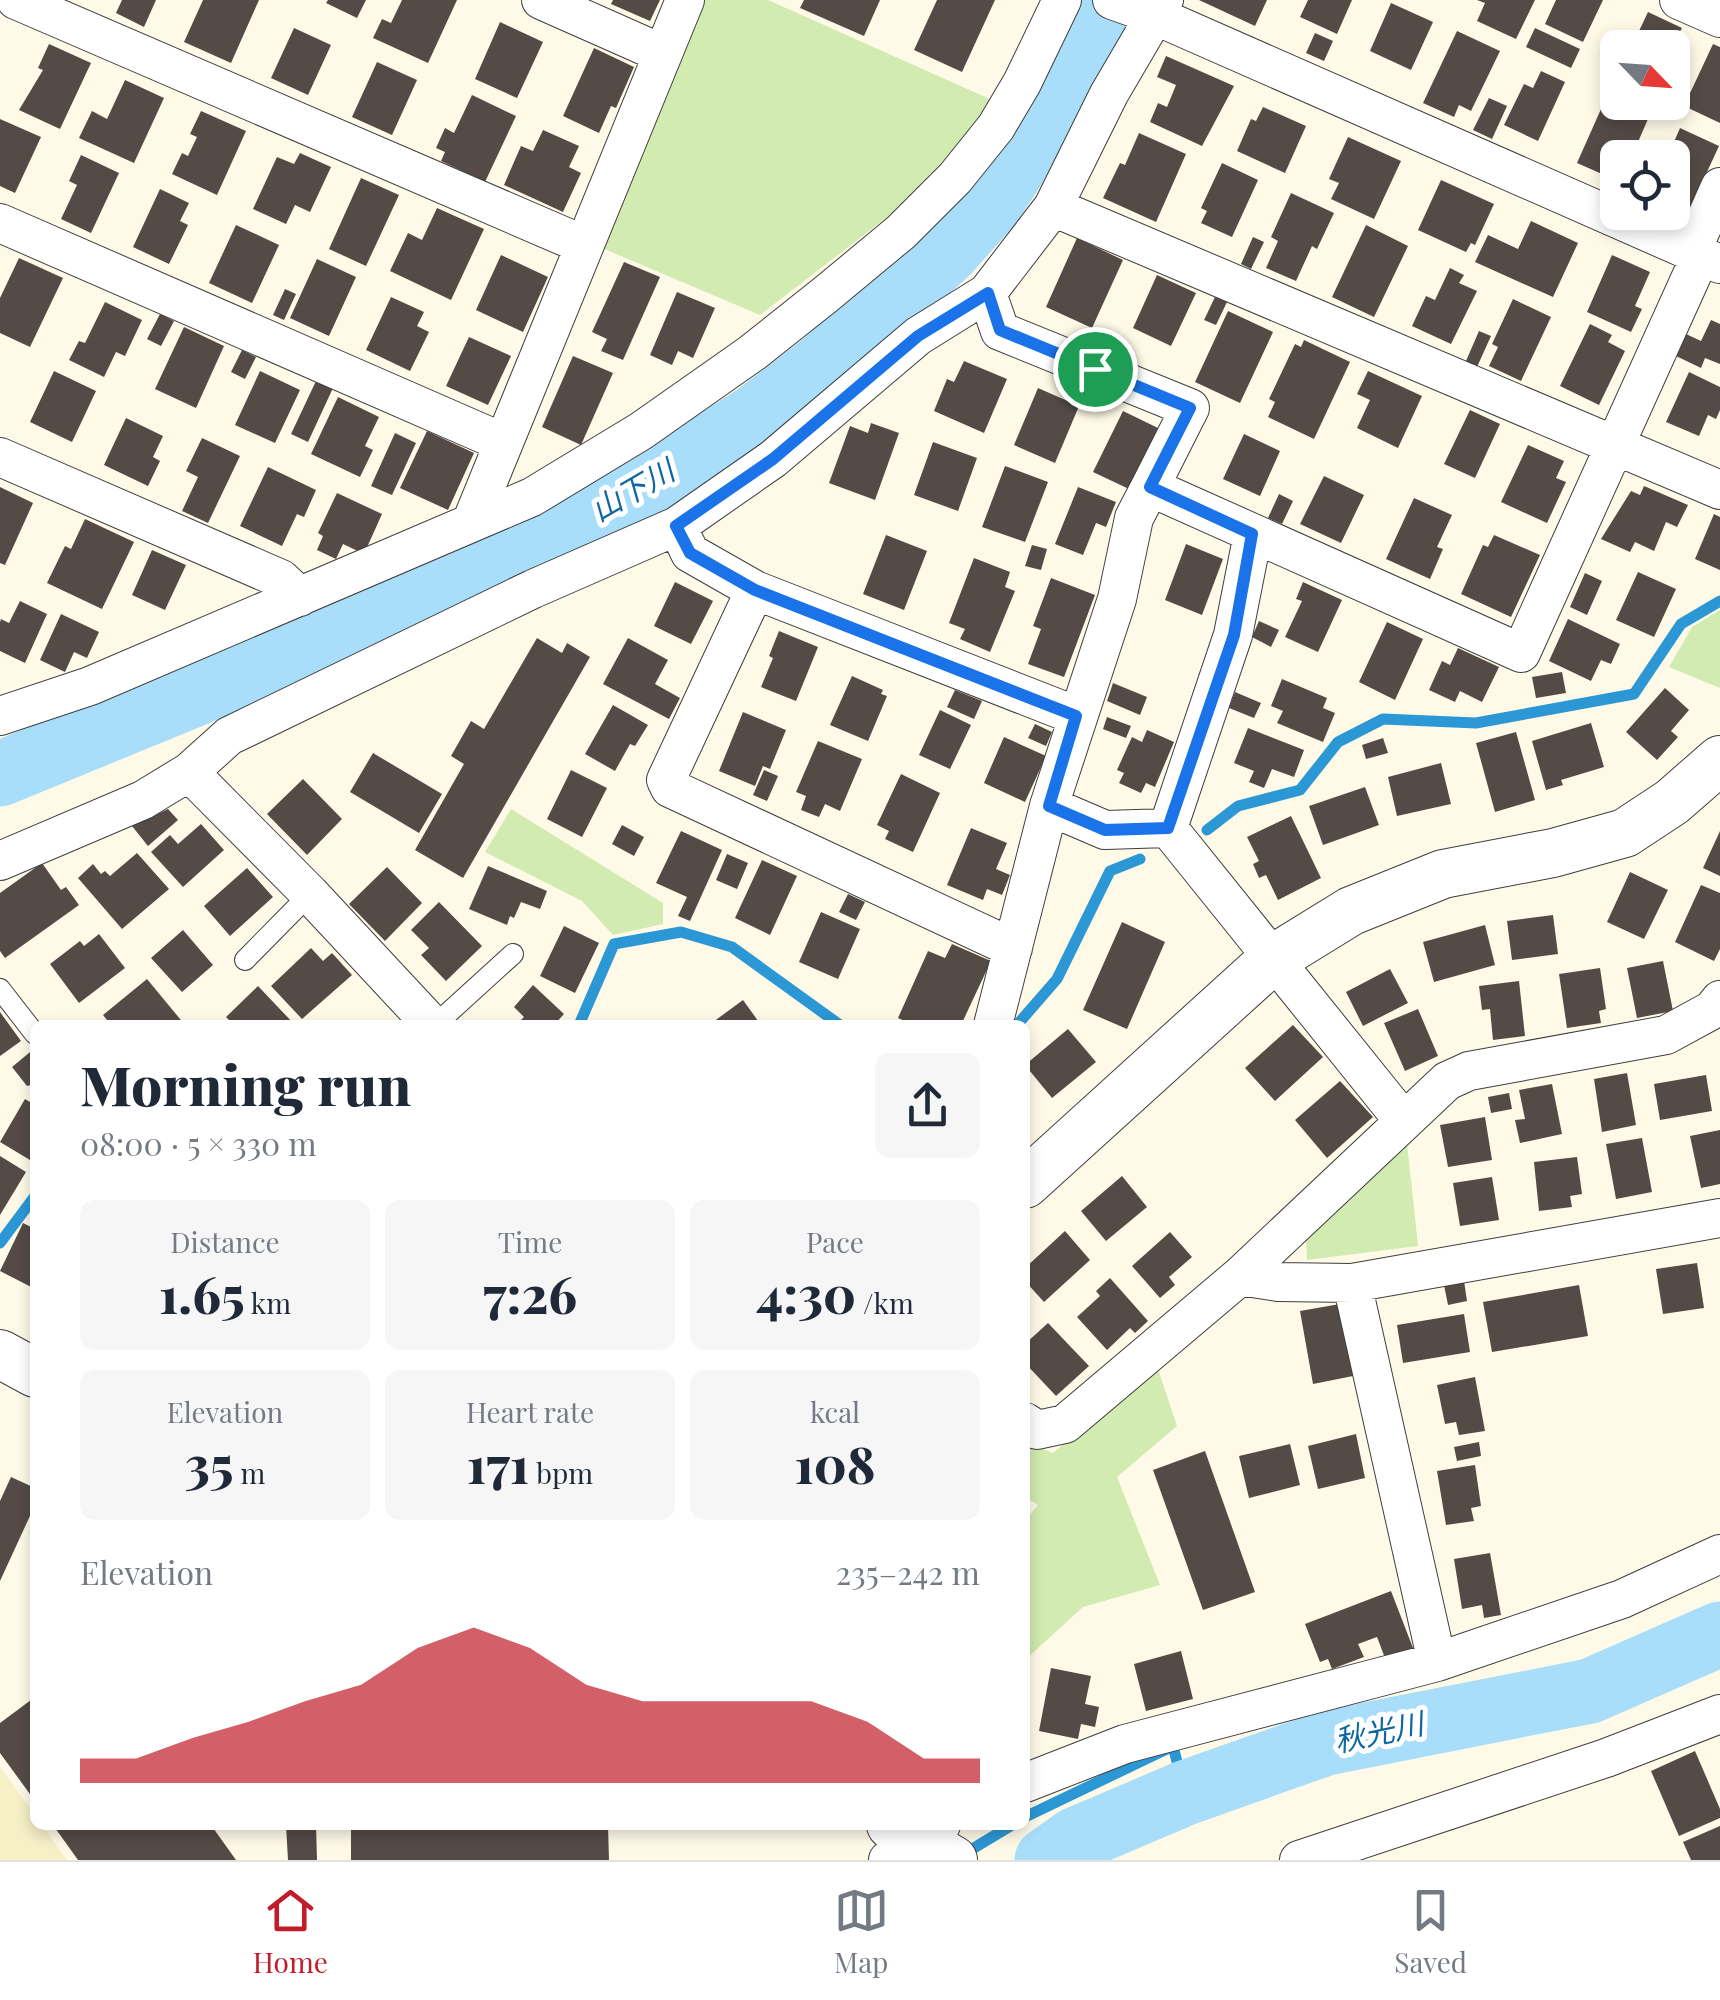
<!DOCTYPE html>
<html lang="en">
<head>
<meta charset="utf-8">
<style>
  :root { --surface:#fff; --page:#f6f6f7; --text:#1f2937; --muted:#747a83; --line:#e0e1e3; --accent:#c11c29 }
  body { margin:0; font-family:"Playfair Display","Noto Sans JP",serif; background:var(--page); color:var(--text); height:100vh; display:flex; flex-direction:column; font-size:38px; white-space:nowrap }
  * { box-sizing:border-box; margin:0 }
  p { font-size:32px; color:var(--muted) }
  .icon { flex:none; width:55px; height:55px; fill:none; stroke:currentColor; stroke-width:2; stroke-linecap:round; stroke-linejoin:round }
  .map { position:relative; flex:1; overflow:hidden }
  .drawer { position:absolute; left:30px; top:1020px; width:1000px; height:810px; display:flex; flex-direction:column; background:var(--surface); border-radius:15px; box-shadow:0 5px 15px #0003 }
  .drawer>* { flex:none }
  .needle { width:65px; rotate:115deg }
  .fabs { position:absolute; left:1600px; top:30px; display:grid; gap:20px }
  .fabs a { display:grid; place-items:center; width:90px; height:90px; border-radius:15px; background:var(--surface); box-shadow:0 5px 15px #0003; font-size:50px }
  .pin { position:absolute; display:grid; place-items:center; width:85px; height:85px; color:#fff; margin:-42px; border:5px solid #fff; border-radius:50%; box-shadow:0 2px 10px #0007 }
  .round { display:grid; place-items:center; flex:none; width:105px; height:105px; border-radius:15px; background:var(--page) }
  .summary { display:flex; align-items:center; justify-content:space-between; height:170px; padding:0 50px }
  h1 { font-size:55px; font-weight:800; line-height:75px }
  .metrics { display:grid; grid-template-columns:repeat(3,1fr); gap:15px; height:170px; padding:10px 50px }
  .metrics div { display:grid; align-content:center; border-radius:15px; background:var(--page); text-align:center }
  .metrics b { font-size:50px; font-weight:800 }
  .metrics small { font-size:28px; font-weight:400 }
  .metrics p { font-size:28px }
  .chart { height:280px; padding:20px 50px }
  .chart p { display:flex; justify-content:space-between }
  .chart svg { width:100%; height:180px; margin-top:10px; fill:var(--accent); opacity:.7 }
  .menu { display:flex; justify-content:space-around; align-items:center; height:140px; border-top:2px solid var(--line); background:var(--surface); font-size:28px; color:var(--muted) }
  .menu a { display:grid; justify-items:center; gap:5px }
  .menu .selected { color:var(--accent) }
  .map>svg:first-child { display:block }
  .farmland { fill:#f6f0c7 }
  .green { fill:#d1ebb0 }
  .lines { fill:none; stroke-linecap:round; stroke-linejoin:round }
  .stream { stroke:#2c97d5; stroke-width:11 }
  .river { stroke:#a9defa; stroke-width:65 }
  .building { fill:#544b46 }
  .service-casing { stroke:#3e3e3e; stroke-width:22 }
  .minor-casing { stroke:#3e3e3e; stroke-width:40 }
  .tertiary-casing { stroke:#3e3e3e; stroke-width:50 }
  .service { stroke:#fff; stroke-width:20 }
  .minor { stroke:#fff; stroke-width:38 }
  .tertiary { stroke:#fff; stroke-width:48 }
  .route-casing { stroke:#fff; stroke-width:20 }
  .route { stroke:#1a73e8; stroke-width:12 }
  .labels { text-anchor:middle; stroke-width:10; stroke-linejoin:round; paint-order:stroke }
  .water-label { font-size:30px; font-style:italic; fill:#0e67a2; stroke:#fff }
</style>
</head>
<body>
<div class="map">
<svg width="1720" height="1860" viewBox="0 0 1720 1860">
  <rect width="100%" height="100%" fill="#fffae8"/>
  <path class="farmland" d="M0 1767 35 1815V1825H42L67 1860H0Z"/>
  <path class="green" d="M703 0H768L992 100 954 150 891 214 760 315 602 248Z
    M1720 610V688L1669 667 1692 627Z
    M511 809 663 903V924L613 935 582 901 485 852Z
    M1407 1143 1418 1246 1307 1260 1306 1239Z
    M1157 1366 1177 1426 1117 1477 1160 1585 1083 1607 1025 1660V1521L1038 1505 1025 1497V1442L1053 1453Z"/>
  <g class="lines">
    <path class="stream" d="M1207 830 1238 806 1300 790 1338 742 1383 719 1476 723 1634 694 1681 624 1720 601
      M579 1025 614 944 681 932 732 947 840 1025
      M1017 1025 1057 979 1110 871 1140 859
      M0 1243 35 1196
      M1025 1817 1173 1746 1185 1793
      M964 1854 1012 1825"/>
    <path class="river" d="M0 774 467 582 625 498 755 417 820 367 947 252 989 205 1024 152 1078 57 1104 0
      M1047 1860 1075 1840 1185 1793 1326 1743 1590 1691 1720 1634"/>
  </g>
  <path class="building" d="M122 0H156L144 27 116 13Z
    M203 0H259L231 63 184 42Z
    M328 0H366L357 18 326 3Z
    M402 0H457L428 63 373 38 382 19 391 23Z
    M613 0H660L650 21 611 4Z
    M804 0H880L864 36 800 8Z
    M937 0H995L962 72 914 50Z
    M1199 0H1267L1255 26Z
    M1308 0H1352L1337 34 1300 17Z
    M1477 0H1535L1516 39 1477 21 1485 3Z
    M1556 0H1603L1583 42 1545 24Z
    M1391 3 1433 22 1411 70 1370 51Z
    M1648 12 1682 28 1676 39 1686 43 1672 73V48H1631Z
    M500 22 543 42 517 98 475 79Z
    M294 28 331 45 308 95 271 78Z
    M1535 28 1580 49 1571 68 1526 47Z
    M1457 31 1500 51 1471 111 1459 105 1454 117 1423 103Z
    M1315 33 1333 41 1324 61 1306 53Z
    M49 44 91 63 60 129 19 110 43 70 38 68Z
    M1713 44 1720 47V123L1684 106Z
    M594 48 634 67 616 108 611 106 599 133 563 116Z
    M1166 56 1234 86 1202 146 1150 122 1158 103 1167 107 1176 85 1157 77Z
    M377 62 417 80 392 135 352 117Z
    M1541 71 1565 82 1538 141 1504 125 1524 84 1533 88Z
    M125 80 164 98 134 163 79 138 92 111 107 119Z
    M472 95 516 116 485 182 441 161 445 152 436 148 445 128 454 133Z
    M1489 98 1507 106 1492 139 1473 130Z
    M1605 100 1648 119 1631 158H1618V181L1577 163Z
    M1263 107 1306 126 1285 173 1237 151 1251 119 1256 121Z
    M201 111 246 131 217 195 172 174 182 153 188 156 197 137 190 134Z
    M0 119 41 137 15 193 0 186Z
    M1680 128 1719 146 1689 211 1672 204V158H1667Z
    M543 130 579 146 569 167 581 173 563 212 504 185 521 146 533 151Z
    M1139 133 1186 154 1156 222 1103 198 1120 163 1125 165Z
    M1348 137 1401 161 1374 219 1331 199 1339 183 1329 179Z
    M300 153 331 167 310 212 295 205 286 224 253 209 277 157 294 164Z
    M81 155 119 173 91 233 61 219 77 185 69 181Z
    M1222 163 1258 180 1232 237 1201 223 1207 211 1201 208Z
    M361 178 399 195 366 266 329 249Z
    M1441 180 1494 204 1475 245 1471 243 1466 252 1418 230Z
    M160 189 189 203 180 221 188 225 169 264 133 247Z
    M1291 193 1334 213 1317 249 1312 246 1296 281 1266 268 1278 241 1271 237Z
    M437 208 484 229 451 300 390 271 408 233 422 240Z
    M1531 221 1578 243 1553 297 1475 262 1488 235 1518 249Z
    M236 225 279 245 252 303 209 283Z
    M1366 225 1408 246 1374 317 1332 297Z
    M1253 237 1264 242 1251 269 1241 264Z
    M1077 238 1123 260 1092 328 1046 307Z
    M501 255 548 277 523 332 476 310Z
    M1612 255 1650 272 1635 306 1642 309 1631 332 1587 312Z
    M19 258 63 278 30 347 0 333V298Z
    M317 259 356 277 329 336 290 318Z
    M624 262 660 277 623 360 601 351 607 339 592 332Z
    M1450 268 1464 275 1459 283 1477 291 1451 344 1412 326 1426 296 1435 300Z
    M1157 275 1196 293 1171 346 1133 328Z
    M285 289 296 294 284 320 273 315Z
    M677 292 715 308 693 358 678 351 672 365 650 355Z
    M391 297 424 312 417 326 429 332 410 371 366 350Z
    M1215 297 1227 302 1216 325 1204 320Z
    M1513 299 1551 317 1521 381 1489 366 1498 347 1492 344Z
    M105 302 142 320 125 356 116 352 104 377 69 360 79 341 85 343Z
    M1228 311 1273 332 1240 403 1195 382Z
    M160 314 174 321 161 346 147 339Z
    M1711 320 1720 324V364L1705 358 1701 368 1676 356 1686 334 1701 341Z
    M1590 324 1612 335 1608 342 1625 351 1599 405 1560 386Z
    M184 327 224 346 196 408 155 389Z
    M1479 331 1491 336 1477 367 1466 361Z
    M469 337 511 356 488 405 446 386Z
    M1304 340 1350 362 1314 439 1268 417 1275 402 1269 399 1295 344 1301 347Z
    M242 350 256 357 245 379 231 372Z
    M573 356 613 373 581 445 542 427Z
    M964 361 1007 379 984 433 934 411 947 379 954 382Z
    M54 371 96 391 72 442 30 422Z
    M260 371 300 390 275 443 235 425Z
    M1368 371 1422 396 1398 448 1357 428 1370 400 1357 394Z
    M1689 372 1720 387V410L1716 419 1708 415 1699 436 1666 422Z
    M316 381 333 388 308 442 291 434Z
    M1038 388 1079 406 1055 463 1014 445Z
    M338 397 379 417 365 446 373 450 360 477 311 454Z
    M1470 410 1500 424 1475 478 1444 464Z
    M1123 411 1158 428 1129 489 1093 472Z
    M126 418 163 436 153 457 160 461 148 486 104 465Z
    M871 423 899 433 875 500 829 483 850 426 868 433Z
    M427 431 474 453 448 510 400 488Z
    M395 433 416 443 392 495 371 486Z
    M1244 434 1280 451 1260 496 1223 479Z
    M202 438 240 456 208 523 182 511 198 477 186 471Z
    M933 442 977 458 958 511 914 495Z
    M1528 445 1564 461 1556 478 1566 482 1547 523 1501 502Z
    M1005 466 1048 482 1025 542 982 527Z
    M268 467 316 490 304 517 297 514 282 546 240 526Z
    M1324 476 1364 495 1341 543 1300 524Z
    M1644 486 1688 505 1677 527 1666 522 1654 551 1635 542 1630 552 1601 539 1631 491 1640 495Z
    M0 487 33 503 5 565 0 563Z
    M1078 487 1116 502 1106 527 1096 523 1083 555 1055 544Z
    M337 493 382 514 364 554 343 544 336 559 317 550 323 536 318 533Z
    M1279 494 1293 501 1282 524 1268 518Z
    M1414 498 1452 515 1437 547 1443 549 1430 579 1386 559Z
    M1714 514 1720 517V570L1695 559Z
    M85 519 134 542 102 609 47 583 65 546 71 549Z
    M886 535 927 551 904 610 863 594Z
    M1494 535 1540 555 1511 617 1461 594 1483 545 1488 547Z
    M1186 544 1223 559 1202 615 1165 600Z
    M1032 545 1047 549 1041 570 1025 566Z
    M152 550 186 565 165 610 132 595Z
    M974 558 1010 572 1005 587 1015 591 990 652 960 639 965 629 949 623Z
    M1638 572 1676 589 1654 637 1616 620Z
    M1585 573 1602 581 1587 615 1570 607Z
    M1051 578 1095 595 1064 677 1028 664 1041 629 1033 626Z
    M675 582 713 601 691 644 654 626Z
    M1303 582 1342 600 1318 652 1285 637 1302 601 1296 599Z
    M20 601 47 614 25 663 0 651V622L1 619 9 623Z
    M61 614 99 632 87 658 74 652 65 672 40 660Z
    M1568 619 1620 644 1611 664 1601 660 1591 681 1549 661Z
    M1259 621 1279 630 1271 647 1252 637Z
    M1387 622 1423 639 1395 700 1359 682Z
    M779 631 818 647 796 701 761 687 773 658 769 656Z
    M537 638 562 653 567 643 590 657 463 878 415 850 464 764 451 756 471 721 484 729Z
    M628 638 668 660 655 684 680 698 669 719 603 684Z
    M1458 648 1499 667 1482 702 1460 691 1455 702 1429 690 1442 661 1450 665Z
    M1562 672 1566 693 1536 698 1532 677Z
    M852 676 883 690 881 694 887 696 868 741 830 725Z
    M1282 679 1327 698 1323 708 1335 713 1323 742 1277 723 1283 711 1271 706Z
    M1113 683 1147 697 1140 715 1107 701Z
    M1665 688 1689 710 1671 731 1678 737 1657 760 1626 732Z
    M955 690 982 701 974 719 947 707Z
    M1235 692 1261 703 1254 718 1229 708Z
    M613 705 648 725 635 746 630 744 615 771 585 754Z
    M940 710 971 725 950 769 919 755Z
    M743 712 786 730 770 769 763 766 755 786 719 771Z
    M1107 717 1131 726 1126 738 1103 729Z
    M1591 723 1604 767 1561 780 1563 785 1546 790 1532 741Z
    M1035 724 1052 732 1046 746 1028 738Z
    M1248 728 1304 750 1294 777 1272 769 1264 788 1249 782 1254 771 1234 763Z
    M1147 730 1174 742 1155 787 1146 783 1141 793 1119 783 1124 773 1117 770 1132 737 1142 742Z
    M1516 732 1535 800 1495 812 1476 743Z
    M1004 737 1046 756 1025 802 984 783Z
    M1383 738 1388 753 1366 759 1362 745Z
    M818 741 862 759 840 811 825 804 819 817 801 810 806 796 796 792Z
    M373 753 442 794 419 833 350 792Z
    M1441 763 1451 804 1397 816 1388 777Z
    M571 770 607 788 582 837 547 819Z
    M764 770 778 776 767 801 753 795Z
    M901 774 940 793 913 852 885 839 889 831 877 825Z
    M303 779 342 819 307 855 267 814Z
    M1365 787 1379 825 1323 845 1309 806Z
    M168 809 178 820 148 846 132 826Z
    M1291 816 1321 878 1278 900 1266 875 1259 878 1253 864 1259 861 1247 837Z
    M201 824 224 850 183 887 151 852 170 835 178 844Z
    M622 825 644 837 634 856 612 844Z
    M971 828 1007 843 996 869 1010 875 1002 895 987 889 983 900 947 885Z
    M681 831 722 850 690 921 678 916 687 897 656 883Z
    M1720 831V876L1703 868Z
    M137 853 169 889 122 929 78 878 93 864 101 874 105 871 110 876Z
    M727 854 748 863 737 889 716 880Z
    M762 860 797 876 770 935 735 918Z
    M42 863 61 890 66 887 79 905 5 958 0 951V893Z
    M488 866 547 891 540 909 521 902 514 918 510 916 507 925 469 909Z
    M387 867 422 903 385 941 349 904Z
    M247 868 273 897 230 936 204 906Z
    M1630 872 1668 890 1644 939 1607 922Z
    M1701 885 1720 893V949L1714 961 1675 942Z
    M848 894 865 902 856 920 839 912Z
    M439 902 482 946 446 981 421 955 429 948 411 930Z
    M821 912 860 929 838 979 799 962Z
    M1553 915 1558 954 1512 960 1507 921Z
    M1122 922 1165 942 1127 1029 1083 1010Z
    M1485 925 1495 965 1434 982 1423 942Z
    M564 926 599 943 575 993 540 976Z
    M183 930 213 965 182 992 151 958Z
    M99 934 125 968 79 1003 50 964 80 941 84 946Z
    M952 944 991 961 961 1025H913L898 1018 928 951 945 958Z
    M311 948 323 961 332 953 352 975 302 1019 271 986Z
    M1663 961 1673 1011 1637 1018 1627 968Z
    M1600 968 1606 1009 1599 1011 1601 1023 1567 1028 1559 974Z
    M1390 969 1408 1003 1363 1026 1346 992Z
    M147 979 185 1025H111L103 1015Z
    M1519 981 1525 1036 1493 1040 1490 1009 1482 1010 1479 986Z
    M533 985 564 1014 554 1025H516L524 1017 514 1007Z
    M258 986 295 1025H234L226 1017Z
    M743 1000 761 1025H709Z
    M1418 1009 1438 1056 1405 1071 1384 1023Z
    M0 1012 21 1041 0 1056Z
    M1293 1025 1323 1057 1275 1101 1245 1068Z
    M1068 1029 1096 1062 1052 1098 1025 1065Z
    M35 1048V1084L27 1086 12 1067Z
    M1627 1073 1636 1125 1602 1132 1594 1079Z
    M1706 1075 1712 1111 1660 1120 1654 1084Z
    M1340 1081 1373 1117 1327 1158 1295 1120Z
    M1552 1084 1562 1134 1520 1143 1515 1120 1525 1119 1519 1090Z
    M1509 1093 1512 1109 1491 1113 1488 1097Z
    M25 1099 35 1105V1163L0 1142Z
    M1485 1117 1492 1160 1448 1167 1440 1125Z
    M1720 1130V1184L1701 1188 1690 1136Z
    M1642 1138 1652 1192 1616 1199 1606 1144Z
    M0 1156 26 1172 0 1215Z
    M1577 1157 1582 1194 1570 1196 1572 1207 1539 1211 1534 1162Z
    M1122 1176 1147 1207 1106 1241 1081 1211Z
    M1492 1177 1499 1220 1460 1226 1453 1183Z
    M23 1223 35 1229V1289L0 1271Z
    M1065 1231 1090 1260 1044 1302 1025 1281V1268Z
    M1170 1232 1192 1257 1169 1277 1175 1285 1160 1298 1132 1266Z
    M1697 1263 1704 1308 1663 1314 1656 1269Z
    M1110 1278 1148 1321 1135 1333 1130 1328 1107 1350 1077 1317 1100 1296 1096 1291Z
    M1464 1281 1467 1301 1448 1305 1444 1285Z
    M1579 1285 1588 1336 1492 1352 1483 1302Z
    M1340 1304 1353 1376 1313 1384 1300 1311Z
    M1464 1314 1470 1352 1403 1363 1397 1325Z
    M1048 1323 1089 1366 1056 1396 1025 1363V1344Z
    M1475 1377 1485 1431 1459 1435 1456 1422 1445 1424 1437 1385Z
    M1356 1434 1365 1478 1318 1489 1308 1446Z
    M1479 1442 1481 1456 1457 1461 1454 1447Z
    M1290 1444 1300 1485 1249 1498 1239 1456Z
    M1205 1451 1255 1592 1203 1610 1153 1470Z
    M1475 1465 1481 1506 1471 1508 1474 1521 1446 1525 1437 1471Z
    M11 1477 35 1488V1505L0 1581V1501Z
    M1490 1553 1501 1615 1484 1618 1482 1605 1462 1609 1454 1559Z
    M1391 1591 1413 1648 1385 1658 1377 1637 1358 1644 1364 1657 1332 1669 1328 1659 1320 1662 1305 1624Z
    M1181 1651 1193 1699 1146 1711 1134 1664Z
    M1051 1668 1091 1676 1085 1704 1099 1707 1095 1727 1081 1724 1078 1739 1039 1731Z
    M35 1697V1801L0 1753V1723Z
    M1695 1751 1720 1809V1818L1679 1836 1651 1771Z
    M53 1825H211L236 1860H78Z
    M286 1825H316L317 1860H288Z
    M351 1825H608L609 1860H351Z
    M1720 1826V1860H1691L1683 1842Z"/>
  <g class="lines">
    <g class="service-casing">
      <path id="service" d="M245 960 310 894
        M0 989 35 1034
        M435 1025 513 954"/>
    </g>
    <g class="minor-casing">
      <path id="minor" d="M16 0 584 245
        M541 0 663 54
        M1112 0 1154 15 1720 264
        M1679 0 1720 18
        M1053 207 1720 490
        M0 223 502 442
        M1692 250 1720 187
        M987 293 1000 331 1190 408 1150 487 1521 653 1701 255
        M0 457 281 579 300 597
        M471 523 685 0
        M677 526 690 553 755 590 1077 716
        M755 590 666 780 670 788 1013 948
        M0 716 90 686 532 497 641 431 752 353 825 295 901 232 955 178 996 127 1022 83 1062 0
        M189 772 310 894 432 1025
        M1049 806 1105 830 1168 828 1233 635 1253 534
        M1168 828 1403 1120
        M0 861 143 800 189 772 229 736 533 589 677 526 773 459 918 336 987 293 1053 207 1109 94 1164 0
        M993 1025 1049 806 1117 599 1134 518 1150 487
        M1240 1276 1447 1081 1469 1071 1666 1035 1712 1010 1720 1000
        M1352 1283 1437 1662
        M1025 1422 1037 1430 1065 1424 1240 1276 1278 1282 1352 1283 1720 1218
        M1025 1783 1125 1744 1437 1662 1622 1599 1720 1554
        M888 1860 915 1839 941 1825
        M1299 1860 1606 1758 1720 1714"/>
    </g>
    <g class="tertiary-casing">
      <path id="tertiary" d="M1025 1184 1273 959 1351 911 1443 874 1553 853 1625 833 1672 802 1720 760
        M0 1354 35 1373
        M891 1825 953 1860"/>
    </g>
    <use href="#service" class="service"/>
    <use href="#minor" class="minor"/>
    <use href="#tertiary" class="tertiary"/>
  </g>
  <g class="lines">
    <g class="route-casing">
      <path id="route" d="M988 293 1000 330 1190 408 1150 487 1252 534 1234 635 1168 828 1105 830 1049 806 1076 716 755 590 690 553 676 526 773 459 918 336Z"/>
    </g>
    <use href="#route" class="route"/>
  </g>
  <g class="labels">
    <g class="water-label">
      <text transform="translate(633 491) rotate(-30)" y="10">山下川</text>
      <text transform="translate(1379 1733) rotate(-12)" y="10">秋光川</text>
    </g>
  </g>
</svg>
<div class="fabs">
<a><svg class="needle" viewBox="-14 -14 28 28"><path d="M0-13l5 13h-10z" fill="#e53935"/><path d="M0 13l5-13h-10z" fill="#747a83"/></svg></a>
<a><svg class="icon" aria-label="locate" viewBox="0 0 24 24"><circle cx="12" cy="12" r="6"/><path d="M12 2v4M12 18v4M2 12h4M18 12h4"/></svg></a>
</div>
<div class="pin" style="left:1095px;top:369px;background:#1e9e55"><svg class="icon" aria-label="arrive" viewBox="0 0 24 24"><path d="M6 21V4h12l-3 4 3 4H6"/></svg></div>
<section class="drawer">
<div class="summary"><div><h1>Morning run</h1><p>08:00 · 5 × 330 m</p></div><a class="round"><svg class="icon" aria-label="share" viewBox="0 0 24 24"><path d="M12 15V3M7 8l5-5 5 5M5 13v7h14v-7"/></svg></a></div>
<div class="metrics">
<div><p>Distance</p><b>1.65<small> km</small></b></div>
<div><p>Time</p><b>7:26</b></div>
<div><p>Pace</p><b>4:30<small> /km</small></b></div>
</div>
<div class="metrics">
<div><p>Elevation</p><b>35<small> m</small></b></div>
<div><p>Heart rate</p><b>171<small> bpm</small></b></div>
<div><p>kcal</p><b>108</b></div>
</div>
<div class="chart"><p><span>Elevation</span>235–242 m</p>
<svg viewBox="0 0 160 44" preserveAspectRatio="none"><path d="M0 44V38L10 38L20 33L30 29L40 24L50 20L60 11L70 6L80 11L90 20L100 24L110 24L120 24L130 24L140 29L150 38L160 38V44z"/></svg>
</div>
</section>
</div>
<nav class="menu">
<a class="selected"><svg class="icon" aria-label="home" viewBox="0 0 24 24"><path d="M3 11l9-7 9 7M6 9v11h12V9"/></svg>Home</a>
<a><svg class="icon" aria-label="map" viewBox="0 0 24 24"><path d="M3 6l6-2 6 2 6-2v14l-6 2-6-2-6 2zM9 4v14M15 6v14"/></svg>Map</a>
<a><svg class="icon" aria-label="saved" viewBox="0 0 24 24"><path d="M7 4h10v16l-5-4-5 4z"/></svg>Saved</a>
</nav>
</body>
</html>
